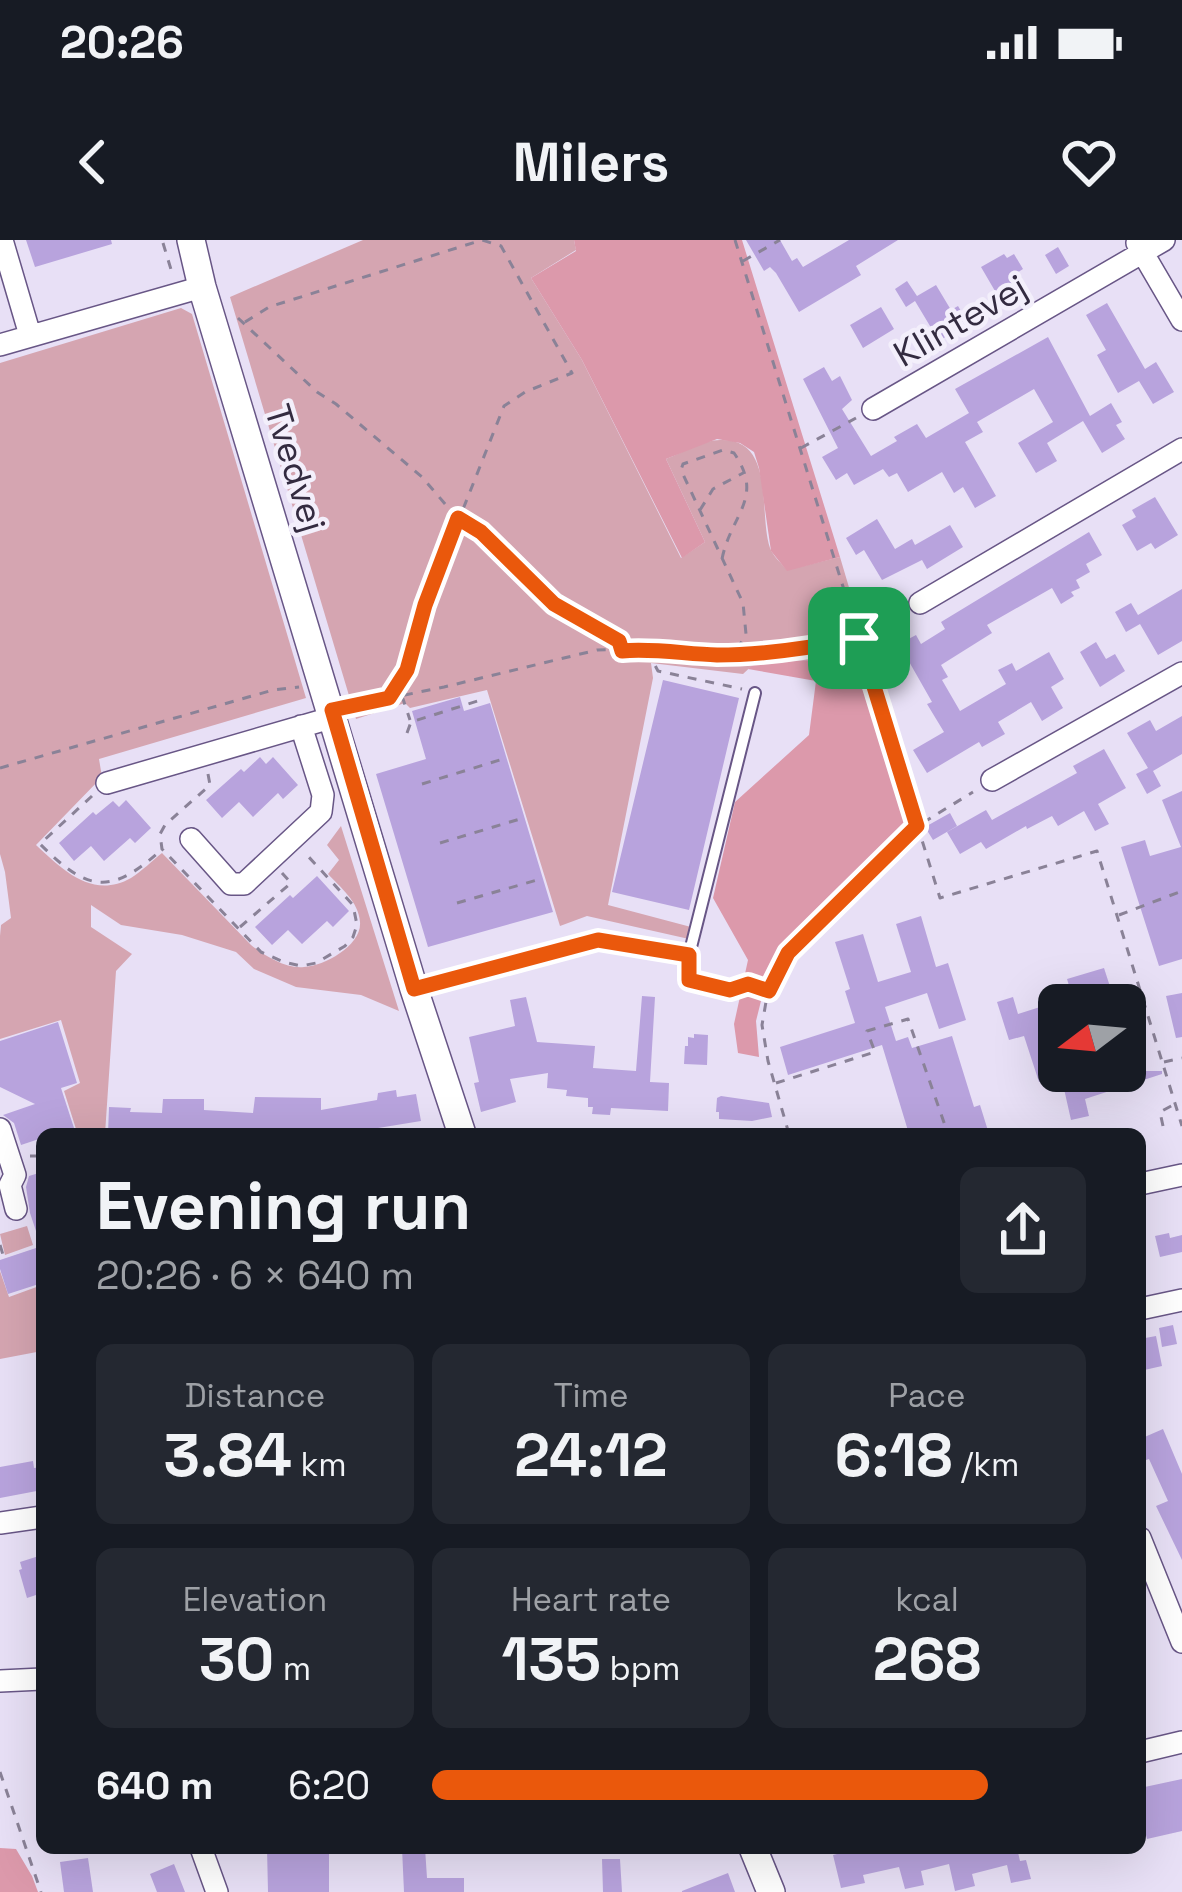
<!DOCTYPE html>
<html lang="en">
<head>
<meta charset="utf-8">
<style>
  :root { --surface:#171b24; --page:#242831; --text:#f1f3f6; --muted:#9ea1a6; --accent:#ea580c }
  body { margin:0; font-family:"Space Grotesk",sans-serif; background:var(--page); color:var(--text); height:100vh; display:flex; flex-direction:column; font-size:45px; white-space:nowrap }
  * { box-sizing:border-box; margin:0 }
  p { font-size:39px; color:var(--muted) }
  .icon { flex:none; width:66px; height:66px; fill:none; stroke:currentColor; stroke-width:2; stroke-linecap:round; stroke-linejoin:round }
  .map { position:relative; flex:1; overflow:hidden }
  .details { position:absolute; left:36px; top:888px; width:1110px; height:726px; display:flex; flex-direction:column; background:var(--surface); border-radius:18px; box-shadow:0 12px 48px #0002 }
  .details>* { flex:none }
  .needle { width:78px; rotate:254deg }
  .fabs { position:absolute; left:1038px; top:744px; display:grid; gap:24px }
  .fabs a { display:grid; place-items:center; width:108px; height:108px; border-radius:18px; background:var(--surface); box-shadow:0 12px 48px #0002; font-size:60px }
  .pin { position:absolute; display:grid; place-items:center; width:102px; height:102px; color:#fff; margin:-51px; border-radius:24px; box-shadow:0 6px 18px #0006 }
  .round { display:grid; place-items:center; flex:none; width:126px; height:126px; border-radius:18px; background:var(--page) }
  .headline { display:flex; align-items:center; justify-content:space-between; height:204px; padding:0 60px }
  h1 { font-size:66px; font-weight:700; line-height:90px }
  .figures { display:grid; grid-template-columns:repeat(3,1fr); gap:18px; height:204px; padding:12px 60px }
  .figures div { display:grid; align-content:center; border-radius:18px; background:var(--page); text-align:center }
  .figures b { font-size:60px; font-weight:700 }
  .figures small { font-size:33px; font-weight:400 }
  .figures p { font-size:33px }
  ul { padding:0 60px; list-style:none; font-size:39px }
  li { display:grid; grid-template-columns:192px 144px 1fr; align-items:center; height:90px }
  li i { height:30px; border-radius:15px; background:var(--accent) }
  .status { display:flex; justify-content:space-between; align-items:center; height:84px; padding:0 60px; background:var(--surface); direction:ltr }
  .status svg { height:33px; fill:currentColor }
  header { display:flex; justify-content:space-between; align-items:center; height:156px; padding:0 60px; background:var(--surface); font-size:54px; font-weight:700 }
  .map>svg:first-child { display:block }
  .green { fill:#d5a5b1 }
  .forest { fill:#dc99ab }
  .building { fill:#b8a3dd }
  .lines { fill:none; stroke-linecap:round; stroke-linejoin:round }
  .service-casing { stroke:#685686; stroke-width:14 }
  .minor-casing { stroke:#685686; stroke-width:24 }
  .tertiary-casing { stroke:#685686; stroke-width:30 }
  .path { stroke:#8a8297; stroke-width:3; stroke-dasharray:9 9; stroke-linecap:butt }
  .service { stroke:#fff; stroke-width:10 }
  .minor { stroke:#fff; stroke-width:21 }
  .tertiary { stroke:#fff; stroke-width:27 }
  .route-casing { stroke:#fff; stroke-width:24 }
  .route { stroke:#ea580c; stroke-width:15 }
  .labels { text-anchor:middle; stroke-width:9; stroke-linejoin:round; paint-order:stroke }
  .street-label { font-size:36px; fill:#332b40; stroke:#f3effb }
</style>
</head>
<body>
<div class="status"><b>20:26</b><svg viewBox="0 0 49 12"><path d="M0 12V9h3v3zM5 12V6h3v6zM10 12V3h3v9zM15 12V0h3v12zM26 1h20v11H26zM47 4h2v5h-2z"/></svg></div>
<header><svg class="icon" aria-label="back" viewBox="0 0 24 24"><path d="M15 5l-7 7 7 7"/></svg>Milers<svg class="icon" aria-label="heart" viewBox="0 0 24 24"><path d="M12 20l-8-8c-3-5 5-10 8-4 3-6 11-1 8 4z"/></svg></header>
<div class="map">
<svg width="1182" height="1652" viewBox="0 0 1182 1652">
  <rect width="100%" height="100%" fill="#e8e0f6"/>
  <path class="green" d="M363 0H574L576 10 531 38 582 120 681 318 705 302 666 219C682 213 703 200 720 200 776 198 758 272 770 308 773 316 781 323 787 330L840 317 861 388 835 420 757 421 743 434 651 423 653 438 608 665 691 687 689 699 587 676 560 686 487 450 410 468 405 463 356 479 230 57Z
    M181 68 192 74 306 458 99 519 102 537 36 605C62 629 92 660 131 638 142 631 152 621 162 613L251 705C265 716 286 729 304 727 325 726 362 705 360 682 359 662 340 647 328 634L339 620 327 605 341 586 399 771 361 755 296 747 254 729 236 712 182 695 121 685 91 665V687L132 714 116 731 105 894H62L76 889 64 851 80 843 61 780 0 799V696L1 685 11 678 5 632 0 614V123Z
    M27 986 33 1005 5 1015 0 994Z
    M0 1031 9 1057 42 1045V1111L0 1119Z"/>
  <path class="forest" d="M574 0H742L840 317 787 331 771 311 759 228 754 212 740 203 717 199 666 219 705 302 682 318 582 120 531 38 576 11Z
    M861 388 912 582 779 713 765 745 756 781 759 817 738 813 734 784 748 720 713 658 735 562 809 495 816 441 748 429 757 421 835 420Z
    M0 1608 16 1609 32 1636 38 1652H0Z"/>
  <path class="building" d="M26 0H111L112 4 35 27Z
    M746 0H780L792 21 797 18 803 27 849 0H898L856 26 861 35 799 72 776 33 770 27 764 31Z
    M1058 7 1069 26 1056 34 1045 15Z
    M1004 14 1007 18 1014 14 1023 29 1015 34 1025 50 1002 63 981 27Z
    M907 41 917 56 936 45 951 70 958 66 968 83 939 101 915 61 906 67 895 49Z
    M1107 63 1145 129 1156 122 1174 152 1153 164 1139 141 1118 153 1097 115 1106 110 1086 75Z
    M881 67 894 89 863 108 850 85Z
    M1048 97 1090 176 1111 163 1122 182 1116 185 1125 199 1102 213 1083 181 1047 203 1057 221 1036 233 1018 203 1053 182 1034 149 977 182 983 192 965 202 996 256 975 268 963 247 954 253 942 232 908 252 897 233 889 237 883 229 854 245 847 233 836 240 822 217 838 208 803 139 824 127 832 141 840 136 852 160 842 169 871 216 897 201 894 197 917 184 926 198 969 173 955 149Z
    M1155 257 1178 295 1155 309 1151 303 1137 311 1122 285 1136 277 1132 270Z
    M877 279 895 309 912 299 915 305 950 285 963 307 927 329 922 320 882 340 864 310 856 315 846 298Z
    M1089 292 1102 315 1086 324 1090 332 1076 340 1080 348 1071 352 1074 356 1061 364 1052 348 987 385 992 393 941 425 948 437 942 440 960 471 1006 444 998 430 1012 423 1016 431 1049 412 1064 439 1051 447 1063 468 1042 481 1031 462 998 482 1005 494 982 507 979 502 927 533 913 510 944 492 927 464 932 462 899 404 916 395 921 404 945 389 941 382Z
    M1182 349V401L1158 415 1140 384 1126 392 1115 372 1131 363 1138 375Z
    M1096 402 1106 419 1115 414 1125 431 1100 447 1080 412Z
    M663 440 739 458 689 670 612 652Z
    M460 457 464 471 490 463 553 672 428 707 376 534 426 519 412 471Z
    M1182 476V514L1153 531 1161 546 1147 554 1136 534 1148 528 1127 493 1150 480 1156 491Z
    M1104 509 1126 548 1098 564 1109 584 1095 591 1084 571 1058 586 1052 576 1027 589 1026 586 986 609 981 602 960 614 947 592 986 570 992 580 1077 533 1073 526Z
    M260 517 266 524 273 517 298 545 283 559 278 553 253 577 239 562 222 578 206 560 241 529 244 532Z
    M1182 551V719L1159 726 1121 607 1145 600 1150 616 1181 607 1162 560Z
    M126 560 151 588 135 603 130 598 104 621 91 606 74 621 59 603 93 572 96 575 113 561 119 567Z
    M950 573 957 586 933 600 925 587Z
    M317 636 349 671 333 687 327 681 302 704 288 690 272 705 255 687 290 655 293 658Z
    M921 676 936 727 948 723 966 780 939 789 927 753 885 767 896 801 908 797 912 808 952 796 974 867 980 865 989 894H909L882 805 788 835 780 807 855 783 845 751 850 749 835 702 863 694 878 742 911 732 896 684Z
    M1104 728 1116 765H1075L1067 739Z
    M1182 753V797L1176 798 1166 756Z
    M642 756 655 757 650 842 669 843 668 871 611 868 610 875 592 874 593 867H588V858L566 856 567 850 547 848 548 833 510 839 516 862 481 872 474 843 479 842 469 797 515 786 510 760 526 757 537 802 595 806 593 828 636 831Z
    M1013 757 1018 774 1059 761V836L1039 842 1024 796 1009 800 997 762Z
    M58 782 77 843 61 848 74 888 56 894H42V898L21 905 14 883 3 875 35 864 0 847V801Z
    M694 794 708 795 707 825 684 824 685 806H688V797L694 798Z
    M1060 831H1162V834L1085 859 1089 876 1071 880Z
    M396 850 397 857 416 854 421 881 372 889 373 894H108L109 867 131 868 130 872 162 873 163 859H204V870L253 873 255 857 321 858V870L377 860 378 853Z
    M721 856 769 863 772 877 752 881 719 879V872H716L717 858Z
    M42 932V999L39 1000 30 973 26 947 29 936Z
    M1169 993 1170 998 1182 995V1012L1160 1017 1155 996Z
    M42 1006V1043L8 1054 0 1029V1020Z
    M1173 1085 1177 1104 1162 1107 1159 1088Z
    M1156 1096 1162 1126 1140 1131V1099Z
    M1163 1189 1182 1234V1320L1156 1266 1168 1261 1149 1219 1146 1220 1140 1205V1199Z
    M33 1221 34 1228 42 1227V1250L0 1258V1227Z
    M42 1315V1353L27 1358 19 1330 22 1329 20 1322Z
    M1182 1539V1591L1147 1599 1140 1570V1548Z
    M267 1608H329V1652H268Z
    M402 1608H425L427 1638H464V1652H404Z
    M848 1608H1017L1020 1621 1026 1620 1031 1639 1011 1643 1007 1625 972 1634 975 1646 955 1651 949 1624 921 1631 924 1645 905 1649 899 1627 863 1635 865 1643 841 1648 833 1615 849 1611Z
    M88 1618 93 1652H64L60 1622Z
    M602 1619H620L622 1652H603Z
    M174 1624 185 1652H157L150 1634Z
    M728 1633 735 1652H682V1651Z"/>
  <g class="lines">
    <g class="service-casing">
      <path id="service" d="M418 748 598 700 689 715 755 453"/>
    </g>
    <g class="minor-casing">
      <path id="minor" d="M2 0 30 95
        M1137 3 1182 80
        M0 105 202 47
        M873 169 1164 0
        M920 363 1182 209
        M992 540 1182 433
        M107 543 334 477
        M191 599 231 644H244L321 572 323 555 301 486
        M0 889 15 935 10 945 16 969
        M1140 944 1182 935
        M1140 1069 1182 1060
        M0 1283 42 1277
        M1140 1298 1182 1402
        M0 1441 42 1439
        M1140 1512 1182 1502
        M201 1608 217 1652"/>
    </g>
    <g class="tertiary-casing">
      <path id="tertiary" d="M191 0 202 47 414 749 462 894
        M753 1608 771 1652"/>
    </g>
    <path class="path" d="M735 0 940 658 1097 611 1182 886
      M163 3 173 36
      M743 21 780 0
      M238 78 317 152 336 164 422 237 458 279 481 291 554 363 619 401 621 410
      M245 82 269 67 482 0 501 6 572 133 525 152 504 166 425 365 407 430 389 458
      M801 208 856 178
      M700 270 713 249 745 232
      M722 319C731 274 765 258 734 213L723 210 683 224 681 230 743 363 746 394 735 413
      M647 410 658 431 742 449
      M402 456 410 480
      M351 466 444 447 597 410 640 409 710 415 771 414 825 406 859 398 903 373
      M407 493 411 482 484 459
      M0 528 273 450 299 447
      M208 534 210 545 165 585 160 594 162 609 261 712 284 722 301 726 316 723 345 706 353 697 357 685 353 665 306 614
      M422 544 503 519
      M92 556 40 604C86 650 109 657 160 611
      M440 603 520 579
      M457 663 537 640
      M1119 675 1182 651
      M240 687 291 643 282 633
      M689 729V740L730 750 748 744 767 750
      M1164 822 1182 818
      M776 843 875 812 867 791 908 779 948 894
      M1163 886 1160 872 1173 865
      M789 894 768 821 762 785 767 756 787 713 911 590 973 552
      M30 916H42
      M0 1005 4 1018
      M0 1532 41 1652"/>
    <use href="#service" class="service"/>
    <use href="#minor" class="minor"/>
    <use href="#tertiary" class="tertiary"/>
  </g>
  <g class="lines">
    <g class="route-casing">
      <path id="route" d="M458 278 481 292 554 364 619 401 622 411C653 408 685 414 717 415 765 415 811 408 859 398L917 586 788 713 769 751 748 744 730 750 689 740V715L598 700 414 749 332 470 389 458 407 430 425 365Z"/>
    </g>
    <use href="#route" class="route"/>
  </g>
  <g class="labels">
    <g class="street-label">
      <text transform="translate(960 80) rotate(-30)" y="13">Klintevej</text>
      <text transform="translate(296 228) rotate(73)" y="13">Tvedvej</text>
    </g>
  </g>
</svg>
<div class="fabs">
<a><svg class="needle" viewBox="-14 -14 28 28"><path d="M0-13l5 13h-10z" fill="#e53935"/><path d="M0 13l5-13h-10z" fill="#9ea1a6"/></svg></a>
</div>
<div class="pin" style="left:859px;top:398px;background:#1e9e55"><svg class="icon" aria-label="arrive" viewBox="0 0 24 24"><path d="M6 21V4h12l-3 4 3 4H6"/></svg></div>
<section class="details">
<div class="headline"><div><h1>Evening run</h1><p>20:26 · 6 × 640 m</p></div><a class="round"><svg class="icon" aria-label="share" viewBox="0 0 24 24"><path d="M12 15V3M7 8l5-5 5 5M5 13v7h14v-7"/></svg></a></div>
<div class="figures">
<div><p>Distance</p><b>3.84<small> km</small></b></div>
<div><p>Time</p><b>24:12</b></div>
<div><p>Pace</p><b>6:18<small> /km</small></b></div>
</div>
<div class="figures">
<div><p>Elevation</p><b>30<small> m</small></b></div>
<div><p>Heart rate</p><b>135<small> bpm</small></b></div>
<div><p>kcal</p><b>268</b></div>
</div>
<ul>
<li><b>640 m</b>6:20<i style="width:85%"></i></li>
</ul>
</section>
</div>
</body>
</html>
